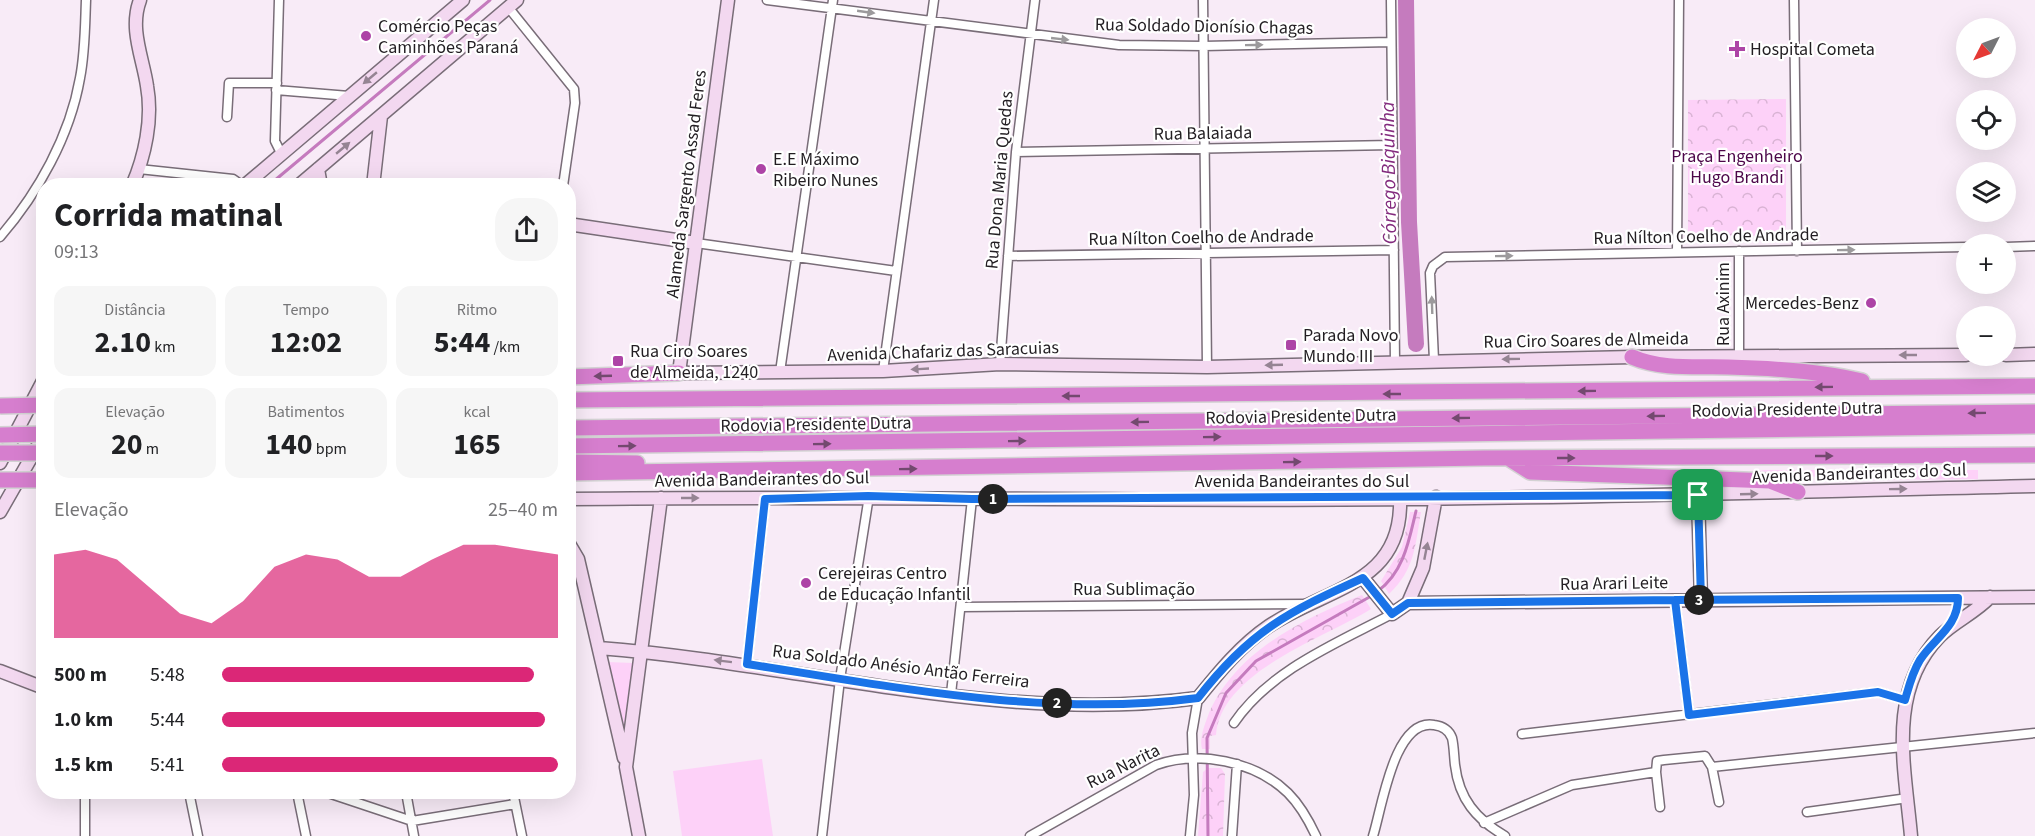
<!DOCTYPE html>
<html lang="pt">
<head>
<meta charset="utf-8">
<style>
  :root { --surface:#fff; --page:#f6f6f6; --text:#202124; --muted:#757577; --accent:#db2777 }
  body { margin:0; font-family:"Source Sans 3",sans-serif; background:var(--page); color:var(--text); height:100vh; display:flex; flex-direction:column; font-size:22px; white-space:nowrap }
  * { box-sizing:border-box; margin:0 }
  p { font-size:20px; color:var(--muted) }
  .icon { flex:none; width:33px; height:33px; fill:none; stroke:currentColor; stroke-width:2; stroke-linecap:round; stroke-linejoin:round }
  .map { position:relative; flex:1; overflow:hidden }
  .sheet { position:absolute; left:36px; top:178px; width:540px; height:621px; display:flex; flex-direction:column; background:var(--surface); border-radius:24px; box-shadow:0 6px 24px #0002 }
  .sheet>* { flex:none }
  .needle { width:39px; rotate:228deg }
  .controls { position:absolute; left:1956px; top:18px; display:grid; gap:12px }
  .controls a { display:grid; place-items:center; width:60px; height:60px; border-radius:50%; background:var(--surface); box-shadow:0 6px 24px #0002; font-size:30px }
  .pin { position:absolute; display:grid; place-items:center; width:51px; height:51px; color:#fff; margin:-26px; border-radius:12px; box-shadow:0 3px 9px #0006 }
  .km { position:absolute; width:30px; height:30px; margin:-15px; border-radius:50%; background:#222; color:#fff; font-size:16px; line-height:30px; text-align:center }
  .round { display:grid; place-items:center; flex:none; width:63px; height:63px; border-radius:24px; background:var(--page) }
  .head { display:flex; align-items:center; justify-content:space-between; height:102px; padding:0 18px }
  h1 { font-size:33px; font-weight:700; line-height:45px }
  .metrics { display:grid; grid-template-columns:repeat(3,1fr); gap:9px; height:102px; padding:6px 18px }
  .metrics div { display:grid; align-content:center; border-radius:15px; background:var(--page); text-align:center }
  .metrics b { font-size:30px; font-weight:700 }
  .metrics small { font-size:16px; font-weight:400 }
  .metrics p { font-size:16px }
  .chart { height:168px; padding:12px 18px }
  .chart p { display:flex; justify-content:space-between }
  .chart svg { width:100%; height:108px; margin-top:6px; fill:var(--accent); opacity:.7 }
  ul { padding:0 18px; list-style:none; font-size:20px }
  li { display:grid; grid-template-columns:96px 72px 1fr; align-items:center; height:45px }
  li i { height:15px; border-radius:8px; background:var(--accent) }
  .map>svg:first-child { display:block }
  .green { fill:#fdd1f8 }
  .park { fill:url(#park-crowns) }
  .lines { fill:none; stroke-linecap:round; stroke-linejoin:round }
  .stream { stroke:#c57bbe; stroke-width:3 }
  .river { stroke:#c57bbe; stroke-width:16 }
  .street-casing { stroke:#796d78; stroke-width:11 }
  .secondary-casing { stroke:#796d78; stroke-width:15 }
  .highway-casing { stroke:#d3d2d3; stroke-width:18 }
  .street { stroke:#fff; stroke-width:8 }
  .secondary { stroke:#f3d8f0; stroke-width:12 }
  .highway { stroke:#d67ece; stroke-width:15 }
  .highway-bridge-casing { stroke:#d3d2d3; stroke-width:18; stroke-linecap:butt }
  .highway-bridge { stroke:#d67ece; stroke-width:15 }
  .oneway { fill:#9c9a9c }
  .oneway2 { fill:#958493 }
  .oneway3 { fill:#73496f }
  .route-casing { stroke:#fff; stroke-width:12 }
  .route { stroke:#1a73e8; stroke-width:8 }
  .poi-dot { fill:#ad44a6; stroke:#fff; stroke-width:2 }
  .labels { text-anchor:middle; stroke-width:4.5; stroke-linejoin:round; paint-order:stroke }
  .poi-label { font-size:18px; fill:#221e22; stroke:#fff; text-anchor:start }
  .street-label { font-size:18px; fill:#221e22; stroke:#fff }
  .park-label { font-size:18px; fill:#4c0649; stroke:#fff }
  .water-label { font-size:20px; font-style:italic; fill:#832b7e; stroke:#fff }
</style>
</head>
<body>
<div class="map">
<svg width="2035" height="836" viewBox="0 0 2035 836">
  <defs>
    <pattern id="park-crowns" width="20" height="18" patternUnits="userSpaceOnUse" patternTransform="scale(1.5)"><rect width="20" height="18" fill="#fdd1f8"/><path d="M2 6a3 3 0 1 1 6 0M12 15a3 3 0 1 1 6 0" fill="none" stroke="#d9b3d4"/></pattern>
  </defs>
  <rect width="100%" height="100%" fill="#f8ebf7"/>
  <path class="green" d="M1764 470H1978V479L1859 480 1754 472Z
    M607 662 633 663 624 725Z
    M762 759 773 836H682L673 771Z"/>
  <path class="park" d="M1786 99V232L1782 236H1691L1688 233V100Z
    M1410 512H1421C1415 546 1415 569 1389 594L1381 581 1402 547Z
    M1362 595 1371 609C1325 638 1221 671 1216 735L1210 736V749H1202C1199 738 1205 724 1209 713 1236 651 1303 619 1362 595Z
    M1208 768H1221L1225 774 1223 836H1198L1203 772Z"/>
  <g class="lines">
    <path class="stream" d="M268 186 490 0
      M1378 591C1404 572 1409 540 1416 511
      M1208 836 1207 738 1226 693 1256 661 1373 595"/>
    <path class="river" d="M1406 0 1409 222 1416 344"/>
    <g class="street-casing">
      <path id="street" d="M279 0 275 141 281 153
        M767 0 1119 45 1204 46 1391 42
        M1203 0 1207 367
        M1391 0 1395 362
        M1794 0 1797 251
        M508 7 574 89 575 103 563 186
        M276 90 349 96
        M227 117 229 83H277
        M1016 152 1392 145
        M139 169 233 179 243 186
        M0 237C38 193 70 136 80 78 85 53 85 26 86 0
        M696 243 896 271
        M2006 247 2035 246
        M1739 251V357
        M1677 252 1679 0
        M1008 256 1394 250
        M1434 360 1430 273 1433 266 1445 257 1966 247
        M1000 364 1016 152 1035 0
        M883 371 934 0
        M780 372 833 0
        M1675 600 1689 715
        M961 607 1306 604
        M747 664 765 499
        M951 694 972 499
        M1234 723C1270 670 1337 643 1392 614
        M1522 734 1878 692 1905 700
        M1712 767 1719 802
        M1656 772 1660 807
        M189 792 198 836
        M297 792 306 836
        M325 792 412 821 515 804
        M406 792 414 836
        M513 792 522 836
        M1807 812 1908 798
        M1484 823 1572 785 1656 772 1657 761 1664 760 1705 756 1712 767 2035 733
        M85 836V792
        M822 836 840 679 869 496
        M1030 836 1156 765C1198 750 1255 761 1288 793 1299 804 1309 821 1316 836
        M1190 836 1194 795 1192 733 1198 698
        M1232 836 1237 764
        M1373 836C1382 808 1394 718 1434 725 1442 726 1449 730 1452 738 1454 746 1454 757 1455 765 1459 799 1476 819 1505 836"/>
    </g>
    <g class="secondary-casing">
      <path id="secondary" d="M728 0 679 373 883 371 1000 364 1207 367 1632 357 1966 355
        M318 169 321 186
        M132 186C145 156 153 119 147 86 143 58 129 29 140 0
        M244 186 463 0
        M298 186 517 0
        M373 186 381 116
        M568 224 696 243
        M2006 355 2035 354
        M0 463 44 379
        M1698 495 1701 600
        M568 499C846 495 1124 502 1401 499 1613 497 1824 491 2035 486
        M0 512 44 435
        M568 542 578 559 624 758
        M1363 578 1392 614 1408 603 2035 597
        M1408 603 1423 568 1436 497
        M599 648C797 663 999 725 1198 698 1219 672 1241 645 1269 626 1325 588 1403 585 1400 499
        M0 671 44 688
        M639 836 626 767 661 498
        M1911 836C1905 767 1886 691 1940 636 1955 621 1975 613 1990 597"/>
    </g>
    <g class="highway-casing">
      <path id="highway" d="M1632 357C1662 370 1697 366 1728 367 1773 368 1819 371 1862 381
        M568 377 679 373
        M568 400 2035 386
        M568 428 2035 412
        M568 446 2035 426
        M1508 458 1530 472 1770 481 1798 492
        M568 462 637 463
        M568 473 1484 458 2035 455"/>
    </g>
    <use href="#street" class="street"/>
    <use href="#secondary" class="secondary"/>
    <use href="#highway" class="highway"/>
    <g class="highway-bridge-casing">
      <path id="highway-bridge" d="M0 406 44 405
        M0 435 44 434
        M0 453H44
        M0 480H44"/>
    </g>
    <use href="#highway-bridge" class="highway-bridge"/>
  </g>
  <defs><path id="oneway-solid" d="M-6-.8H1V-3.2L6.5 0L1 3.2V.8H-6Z" transform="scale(1.5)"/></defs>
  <g class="oneway">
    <use href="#oneway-solid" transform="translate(866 12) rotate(8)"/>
    <use href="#oneway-solid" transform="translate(1060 39) rotate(6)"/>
    <use href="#oneway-solid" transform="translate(1254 45) rotate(-1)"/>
    <use href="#oneway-solid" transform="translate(1846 250) rotate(-1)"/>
    <use href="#oneway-solid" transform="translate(1504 256) rotate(-1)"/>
    <use href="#oneway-solid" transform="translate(1432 305) rotate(-92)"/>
  </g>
  <g class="oneway2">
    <use href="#oneway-solid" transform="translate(370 78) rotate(140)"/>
    <use href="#oneway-solid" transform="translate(343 148) rotate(-40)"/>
    <use href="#oneway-solid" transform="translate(1908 355) rotate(180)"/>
    <use href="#oneway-solid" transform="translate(1511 359) rotate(179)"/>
    <use href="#oneway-solid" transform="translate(1274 365) rotate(178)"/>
    <use href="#oneway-solid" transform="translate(920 369) rotate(177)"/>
    <use href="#oneway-solid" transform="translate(1898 489) rotate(-1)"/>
    <use href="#oneway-solid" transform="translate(1749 494) rotate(-2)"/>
    <use href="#oneway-solid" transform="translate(690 498)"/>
    <use href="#oneway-solid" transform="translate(1426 551) rotate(-79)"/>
    <use href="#oneway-solid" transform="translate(723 661) rotate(-173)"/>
  </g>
  <g class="oneway3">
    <use href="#oneway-solid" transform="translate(603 376) rotate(178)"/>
    <use href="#oneway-solid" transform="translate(1824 387) rotate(179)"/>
    <use href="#oneway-solid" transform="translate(1587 391) rotate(179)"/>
    <use href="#oneway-solid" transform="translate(1392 394) rotate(180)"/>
    <use href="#oneway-solid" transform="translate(1071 396) rotate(180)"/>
    <use href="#oneway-solid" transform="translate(1977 413) rotate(179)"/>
    <use href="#oneway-solid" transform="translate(1656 416) rotate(179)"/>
    <use href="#oneway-solid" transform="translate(1461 418) rotate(179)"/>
    <use href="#oneway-solid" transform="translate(1140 422) rotate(179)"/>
    <use href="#oneway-solid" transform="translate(1212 437) rotate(-1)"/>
    <use href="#oneway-solid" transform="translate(1017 441) rotate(-1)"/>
    <use href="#oneway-solid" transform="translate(822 444) rotate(-1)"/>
    <use href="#oneway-solid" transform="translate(627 446) rotate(-1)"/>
    <use href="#oneway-solid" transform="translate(1824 456)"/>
    <use href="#oneway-solid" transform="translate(1566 458)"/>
    <use href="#oneway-solid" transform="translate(1292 462) rotate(-1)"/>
    <use href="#oneway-solid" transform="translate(908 469) rotate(-1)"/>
  </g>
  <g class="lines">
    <g class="route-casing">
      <path id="route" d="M1698 495 972 499 868 496 765 499 747 664C895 687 1048 718 1198 698 1250 631 1288 612 1363 578L1392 614 1408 603 1675 600C1770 600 1864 599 1958 598 1958 627 1934 638 1920 660 1912 673 1909 686 1905 700L1878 692 1689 715 1675 600H1701L1698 495"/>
    </g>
    <use href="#route" class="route"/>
  </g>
  <g class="poi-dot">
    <circle cx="366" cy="36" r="6"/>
    <path d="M1734 40h6v6h6v6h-6v6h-6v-6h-6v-6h6z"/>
    <circle cx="761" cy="169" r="6"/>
    <circle cx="1871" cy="303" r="6"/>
    <rect x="1285" y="339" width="12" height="12" rx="3"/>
    <rect x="612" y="355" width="12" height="12" rx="3"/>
    <circle cx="806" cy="583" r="6"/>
  </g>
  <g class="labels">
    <g class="poi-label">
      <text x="378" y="32">Comércio Peças<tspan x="378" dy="21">Caminhões Paraná</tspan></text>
      <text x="1750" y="55">Hospital Cometa</text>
      <text x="773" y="165">E.E Máximo<tspan x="773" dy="21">Ribeiro Nunes</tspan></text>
      <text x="1859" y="309" text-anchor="end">Mercedes-Benz</text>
      <text x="1303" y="341">Parada Novo<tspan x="1303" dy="21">Mundo III</tspan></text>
      <text x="630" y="357">Rua Ciro Soares<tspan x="630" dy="21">de Almeida, 1240</tspan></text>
      <text x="818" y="579">Cerejeiras Centro<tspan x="818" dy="21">de Educação Infantil</tspan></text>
    </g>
    <g class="street-label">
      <text transform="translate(1204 26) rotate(1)" y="6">Rua Soldado Dionísio Chagas</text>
      <text transform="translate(1203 133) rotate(-1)" y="6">Rua Balaiada</text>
      <text transform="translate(999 180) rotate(-85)" y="6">Rua Dona Maria Quedas</text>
      <text transform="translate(686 184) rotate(-83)" y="6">Alameda Sargento Assad Feres</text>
      <text transform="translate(1706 236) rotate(-1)" y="6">Rua Nílton Coelho de Andrade</text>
      <text transform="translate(1201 237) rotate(-1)" y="6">Rua Nílton Coelho de Andrade</text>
      <text transform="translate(1723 304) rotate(-90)" y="6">Rua Axinim</text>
      <text transform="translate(1586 340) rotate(-1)" y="6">Rua Ciro Soares de Almeida</text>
      <text transform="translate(943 351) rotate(-2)" y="6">Avenida Chafariz das Saracuias</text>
      <text transform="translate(1787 409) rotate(-1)" y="6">Rodovia Presidente Dutra</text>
      <text transform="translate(1301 416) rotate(-1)" y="6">Rodovia Presidente Dutra</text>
      <text transform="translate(816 424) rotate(-1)" y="6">Rodovia Presidente Dutra</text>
      <text transform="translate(1859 473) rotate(-2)" y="6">Avenida Bandeirantes do Sul</text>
      <text transform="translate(762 479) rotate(-1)" y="6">Avenida Bandeirantes do Sul</text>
      <text x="1302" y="487">Avenida Bandeirantes do Sul</text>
      <text transform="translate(1614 583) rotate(-1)" y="6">Rua Arari Leite</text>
      <text x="1134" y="595">Rua Sublimação</text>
      <text transform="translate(901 666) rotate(7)" y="6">Rua Soldado Anésio Antão Ferreira</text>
      <text transform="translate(1123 766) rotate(-26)" y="6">Rua Narita</text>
    </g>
    <g class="park-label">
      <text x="1737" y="162">Praça Engenheiro<tspan x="1737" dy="21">Hugo Brandi</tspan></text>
    </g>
    <g class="water-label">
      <text transform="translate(1388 173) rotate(-91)" y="7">Córrego Biquinha</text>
    </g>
  </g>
</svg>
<div class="controls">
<a><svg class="needle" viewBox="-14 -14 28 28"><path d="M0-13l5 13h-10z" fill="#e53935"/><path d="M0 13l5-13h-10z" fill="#757577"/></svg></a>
<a><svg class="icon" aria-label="locate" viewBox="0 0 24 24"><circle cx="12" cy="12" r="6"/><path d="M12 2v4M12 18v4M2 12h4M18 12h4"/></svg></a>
<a><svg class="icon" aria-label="layers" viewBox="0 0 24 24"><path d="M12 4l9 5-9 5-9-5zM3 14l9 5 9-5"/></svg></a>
<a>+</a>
<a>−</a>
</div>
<div class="pin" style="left:1698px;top:495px;background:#1e9e55"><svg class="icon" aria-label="arrive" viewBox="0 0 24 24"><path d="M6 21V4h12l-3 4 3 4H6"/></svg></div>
<b class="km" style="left:993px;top:499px">1</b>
<b class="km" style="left:1057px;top:703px">2</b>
<b class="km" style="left:1699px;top:600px">3</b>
<section class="sheet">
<div class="head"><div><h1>Corrida matinal</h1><p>09:13</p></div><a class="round"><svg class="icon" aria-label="share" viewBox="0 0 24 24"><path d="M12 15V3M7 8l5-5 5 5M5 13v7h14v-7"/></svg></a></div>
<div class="metrics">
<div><p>Distância</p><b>2.10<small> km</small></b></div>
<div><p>Tempo</p><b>12:02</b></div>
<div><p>Ritmo</p><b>5:44<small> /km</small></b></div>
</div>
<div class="metrics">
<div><p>Elevação</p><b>20<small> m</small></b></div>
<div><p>Batimentos</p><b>140<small> bpm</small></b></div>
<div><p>kcal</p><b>165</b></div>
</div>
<div class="chart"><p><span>Elevação</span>25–40 m</p>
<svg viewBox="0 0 160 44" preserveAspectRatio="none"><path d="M0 44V10L10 8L20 12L30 23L40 34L50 38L60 29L70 15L80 10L90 12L100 19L110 19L120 12L130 6L140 6L150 8L160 10V44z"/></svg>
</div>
<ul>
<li><b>500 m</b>5:48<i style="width:93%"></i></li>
<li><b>1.0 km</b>5:44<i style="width:96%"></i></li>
<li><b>1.5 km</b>5:41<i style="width:100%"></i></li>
</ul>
</section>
</div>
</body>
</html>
